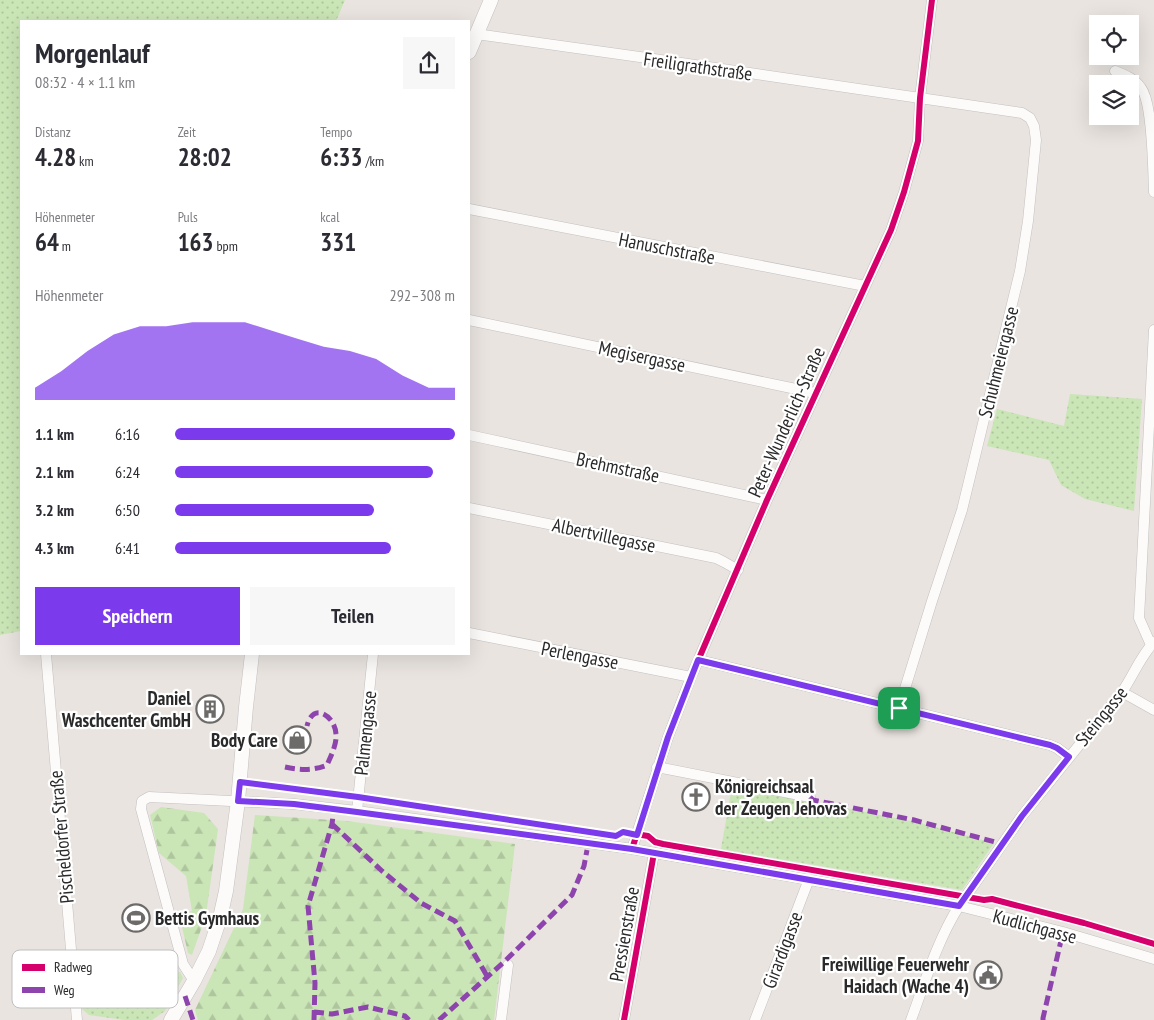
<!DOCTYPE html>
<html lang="de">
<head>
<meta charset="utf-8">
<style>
  :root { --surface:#fff; --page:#f7f7f7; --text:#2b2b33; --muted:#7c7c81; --accent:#7c3aed }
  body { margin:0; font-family:"PT Sans Narrow",sans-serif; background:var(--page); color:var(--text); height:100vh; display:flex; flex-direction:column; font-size:19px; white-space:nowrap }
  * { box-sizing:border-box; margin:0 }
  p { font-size:16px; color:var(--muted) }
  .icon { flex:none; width:28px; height:28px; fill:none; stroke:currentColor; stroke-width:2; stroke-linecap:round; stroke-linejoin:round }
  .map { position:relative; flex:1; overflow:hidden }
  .drawer { position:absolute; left:20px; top:20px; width:450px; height:635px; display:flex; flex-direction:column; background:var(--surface); border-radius:0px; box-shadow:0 5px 20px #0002 }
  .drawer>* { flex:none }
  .tools { position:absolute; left:1089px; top:15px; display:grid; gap:10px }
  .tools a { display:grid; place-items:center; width:50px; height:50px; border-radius:0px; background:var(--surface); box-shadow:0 5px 20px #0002; font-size:25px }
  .pin { position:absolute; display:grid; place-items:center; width:42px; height:42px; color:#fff; margin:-21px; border-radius:10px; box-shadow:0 2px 8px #0006 }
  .round { display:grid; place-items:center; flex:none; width:52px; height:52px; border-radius:0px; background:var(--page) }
  .headline { display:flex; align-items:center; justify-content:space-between; height:85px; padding:0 15px }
  h1 { font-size:28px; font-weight:600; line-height:38px }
  .figures { display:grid; grid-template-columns:repeat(3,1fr); gap:8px; height:85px; padding:5px 15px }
  .figures div { display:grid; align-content:center }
  .figures b { font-size:25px; font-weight:600 }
  .figures small { font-size:14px; font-weight:400 }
  .figures p { font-size:14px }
  .chart { height:140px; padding:10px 15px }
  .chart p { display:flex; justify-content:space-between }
  .chart svg { width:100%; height:90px; margin-top:5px; fill:var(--accent); opacity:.7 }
  .button { display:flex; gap:10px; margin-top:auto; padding:10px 15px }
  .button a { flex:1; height:58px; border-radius:0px; background:var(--accent); color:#fff; font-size:20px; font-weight:600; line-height:58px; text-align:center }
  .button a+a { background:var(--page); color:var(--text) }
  ul { padding:0 15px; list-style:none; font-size:16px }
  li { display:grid; grid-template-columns:80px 60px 1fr; align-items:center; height:38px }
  li i { height:12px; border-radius:6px; background:var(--accent) }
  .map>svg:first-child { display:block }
  .grass { fill:url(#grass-dots) }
  .forest { fill:url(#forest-firs) }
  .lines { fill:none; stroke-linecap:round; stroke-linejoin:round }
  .minor-casing { stroke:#c2c0c1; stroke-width:11 }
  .secondary-casing { stroke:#c2c0c1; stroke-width:15 }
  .minor { stroke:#fcfbfa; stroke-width:10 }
  .secondary { stroke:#fcfbfa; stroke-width:14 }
  .quiet { stroke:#8e44ad; stroke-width:5; stroke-dasharray:10 5; stroke-linecap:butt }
  .cycleway-casing { stroke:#fff; stroke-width:9 }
  .cycleway { stroke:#d6006c; stroke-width:6 }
  .route-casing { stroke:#fff; stroke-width:10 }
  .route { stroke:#7c3aed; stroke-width:6 }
  .labels { text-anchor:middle; stroke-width:4.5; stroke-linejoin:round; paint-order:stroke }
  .street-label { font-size:19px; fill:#2a2a2a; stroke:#fff }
  .poi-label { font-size:19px; font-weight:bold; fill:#2a2a2a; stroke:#fff; text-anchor:end }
  .key { fill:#fff; stroke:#bfbfbf; stroke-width:1 }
  .key-label { font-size:14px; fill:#2a2a2a }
</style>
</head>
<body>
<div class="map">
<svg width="1154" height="1020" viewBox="0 0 1154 1020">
  <defs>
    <pattern id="grass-dots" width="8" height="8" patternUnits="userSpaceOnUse" patternTransform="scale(1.25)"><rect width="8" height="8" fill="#cae5b6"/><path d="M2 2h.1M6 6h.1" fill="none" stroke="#aec59d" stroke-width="1.8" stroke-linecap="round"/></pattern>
    <pattern id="forest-firs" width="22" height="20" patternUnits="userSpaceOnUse" patternTransform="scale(1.25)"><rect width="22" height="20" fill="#cae5b6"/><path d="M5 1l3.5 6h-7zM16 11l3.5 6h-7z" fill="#aec59d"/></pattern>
  </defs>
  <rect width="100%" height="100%" fill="#e9e4df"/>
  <path class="grass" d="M0 0H345L336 21H21V631L0 635Z
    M1070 394 1142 399 1134 511 1085 499 1061 485 1049 460 987 446 997 409 1064 426Z
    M732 786 916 822 994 843 962 890 721 849Z
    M180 972 183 978 165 1011 152 1020H125L89 1015 82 1009 80 983Z"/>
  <path class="forest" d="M161 807 204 813 218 829 206 915 192 955 188 953 179 914 192 911 186 876 159 853 150 815Z
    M255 815 347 821 515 844 494 1020H198L195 1010 243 909Z"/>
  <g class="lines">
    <g class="minor-casing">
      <path id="minor" d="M476 34 654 59 1022 113 1030 118 1034 126 1036 140 1028 221 1020 271 962 510 932 601 899 708
        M1115 71C1125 75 1135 79 1141 88 1153 103 1153 170 1154 192
        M469 209 865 286
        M469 320 815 393
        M469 435 767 500
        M469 508 716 558 724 562 738 570
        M469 633 691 677
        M1151 645 1139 618 1154 330
        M46 654 77 1020
        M699 660 1050 745 1057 748 1069 757
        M1122 692 1154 710
        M657 767 810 797
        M357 811 373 654
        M632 849 668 737 691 677 767 500 891 230 904 192 918 141 920 98 932 0
        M194 981 183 964 141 809 142 801 149 797 294 804 357 811 632 849 959 906 1063 932 1154 959
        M501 1020 508 965
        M624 1020 654 853
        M755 1020 809 879
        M911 1020C925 982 937 941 959 906L1022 816 1122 692C1133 676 1140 657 1154 642"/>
    </g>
    <g class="secondary-casing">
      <path id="secondary" d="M469 52 491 0
        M171 1020 194 981 209 951 220 918 226 891 238 801 246 707 252 654"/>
    </g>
    <use href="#minor" class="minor"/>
    <use href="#secondary" class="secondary"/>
    <path class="quiet" d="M285 767C299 770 313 771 327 765 331 756 337 744 336 734 335 716 313 701 307 726
      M810 797 813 800 914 820 995 842 1002 845
      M332 824 382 871 421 903 455 921 487 976
      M185 996 193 1020
      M314 1012 332 1014 368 1007 405 1016 409 1020
      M314 1020 315 983 308 906 332 824 333 816
      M439 1020 504 962 572 895 584 866 587 850
      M1043 1020V1018L1063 932"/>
    <g class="cycleway-casing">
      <path id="cycleway" d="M240 782 359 797 616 836 623 832 648 836 655 842 663 844 984 900 992 899 1084 923 1154 944
        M624 1020 654 853 632 849 668 737 691 677 767 500 891 230 904 192 918 141 920 98 932 0"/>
    </g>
    <use href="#cycleway" class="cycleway"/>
  </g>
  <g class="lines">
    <g class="route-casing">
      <path id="route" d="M698 660 1050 745 1057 748 1069 757 1022 816 959 906 632 849 357 812 294 804 238 801 240 782 358 797 616 836 623 832 637 835 668 737Z"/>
    </g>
    <use href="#route" class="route"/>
  </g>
  <defs>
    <g id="building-ring" transform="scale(1.4375)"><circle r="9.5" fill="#fff" stroke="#6d6b69" stroke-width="1.5"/><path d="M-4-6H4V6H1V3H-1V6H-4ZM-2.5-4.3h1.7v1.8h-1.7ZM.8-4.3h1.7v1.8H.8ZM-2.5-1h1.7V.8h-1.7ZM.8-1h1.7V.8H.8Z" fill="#6d6b69"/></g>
    <g id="shop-ring" transform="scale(1.4375)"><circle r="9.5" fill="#fff" stroke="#6d6b69" stroke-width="1.5"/><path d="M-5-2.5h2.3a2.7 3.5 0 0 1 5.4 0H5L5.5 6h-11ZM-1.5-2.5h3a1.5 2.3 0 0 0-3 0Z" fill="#6d6b69"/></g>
    <g id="church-ring" transform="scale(1.4375)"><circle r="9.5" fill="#fff" stroke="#6d6b69" stroke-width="1.5"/><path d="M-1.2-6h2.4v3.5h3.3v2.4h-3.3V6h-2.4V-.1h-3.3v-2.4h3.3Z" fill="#6d6b69"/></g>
    <g id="stadium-ring" transform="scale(1.4375)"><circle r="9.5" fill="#fff" stroke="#6d6b69" stroke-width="1.5"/><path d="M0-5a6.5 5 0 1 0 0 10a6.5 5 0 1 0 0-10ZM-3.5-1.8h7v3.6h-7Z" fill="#6d6b69"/></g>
    <g id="civic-ring" transform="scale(1.4375)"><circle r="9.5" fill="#fff" stroke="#6d6b69" stroke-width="1.5"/><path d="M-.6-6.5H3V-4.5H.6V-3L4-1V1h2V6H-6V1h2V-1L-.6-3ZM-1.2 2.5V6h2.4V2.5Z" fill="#6d6b69"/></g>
  </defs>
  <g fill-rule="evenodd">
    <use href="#building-ring" x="210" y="709"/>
    <use href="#shop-ring" x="297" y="740"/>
    <use href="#church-ring" x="696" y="797"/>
    <use href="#stadium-ring" x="136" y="918"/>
    <use href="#civic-ring" x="988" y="975"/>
  </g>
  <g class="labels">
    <g class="street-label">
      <text transform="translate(698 66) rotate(8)" y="7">Freiligrathstraße</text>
      <text transform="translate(667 248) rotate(11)" y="7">Hanuschstraße</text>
      <text transform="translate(642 356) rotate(12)" y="7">Megisergasse</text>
      <text transform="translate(998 362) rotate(-76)" y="7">Schuhmeiergasse</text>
      <text transform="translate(786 422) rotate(-66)" y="7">Peter-Wunderlich-Straße</text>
      <text transform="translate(618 467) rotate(12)" y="7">Brehmstraße</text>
      <text transform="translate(604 535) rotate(12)" y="7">Albertvillegasse</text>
      <text transform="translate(580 655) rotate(11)" y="7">Perlengasse</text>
      <text transform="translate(1101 716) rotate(-51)" y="7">Steingasse</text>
      <text transform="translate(365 733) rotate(-84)" y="7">Palmengasse</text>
      <text transform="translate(61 837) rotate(-95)" y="7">Pischeldorfer Straße</text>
      <text transform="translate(1035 926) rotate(15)" y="7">Kudlichgasse</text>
      <text transform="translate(624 934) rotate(-80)" y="7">Pressienstraße</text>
      <text transform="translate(782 950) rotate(-69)" y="7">Girardigasse</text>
    </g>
    <g class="poi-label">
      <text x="191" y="705">Daniel<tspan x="191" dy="22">Waschcenter GmbH</tspan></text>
      <text x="278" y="747">Body Care</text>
      <text x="715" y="793" text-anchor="start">Königreichsaal<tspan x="715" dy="22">der Zeugen Jehovas</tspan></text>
      <text x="155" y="925" text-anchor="start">Bettis Gymhaus</text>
      <text x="969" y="971">Freiwillige Feuerwehr<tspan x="969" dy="22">Haidach (Wache 4)</tspan></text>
    </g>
  </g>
  <rect x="12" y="950" width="166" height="58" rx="8" class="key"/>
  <rect x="22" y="964" width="23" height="7" fill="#d6006c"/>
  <rect x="22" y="987" width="23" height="6" fill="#8e44ad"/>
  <g class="key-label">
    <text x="54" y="972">Radweg</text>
    <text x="54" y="995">Weg</text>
  </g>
</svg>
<div class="tools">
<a><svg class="icon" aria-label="locate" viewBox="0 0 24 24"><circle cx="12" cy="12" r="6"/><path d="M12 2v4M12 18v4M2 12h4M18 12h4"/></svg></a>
<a><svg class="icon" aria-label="layers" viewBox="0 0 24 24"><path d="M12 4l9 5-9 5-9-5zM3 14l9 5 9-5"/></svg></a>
</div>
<div class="pin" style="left:899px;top:708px;background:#1e9e55"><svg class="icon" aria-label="arrive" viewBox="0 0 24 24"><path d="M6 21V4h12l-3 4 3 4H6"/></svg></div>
<section class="drawer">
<div class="headline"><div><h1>Morgenlauf</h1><p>08:32 · 4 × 1.1 km</p></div><a class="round"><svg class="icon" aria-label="share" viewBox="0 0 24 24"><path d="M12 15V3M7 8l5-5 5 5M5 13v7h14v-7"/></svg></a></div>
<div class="figures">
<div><p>Distanz</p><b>4.28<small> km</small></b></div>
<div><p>Zeit</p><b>28:02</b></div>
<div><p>Tempo</p><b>6:33<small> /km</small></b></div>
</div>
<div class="figures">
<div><p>Höhenmeter</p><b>64<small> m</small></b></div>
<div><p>Puls</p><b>163<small> bpm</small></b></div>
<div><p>kcal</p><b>331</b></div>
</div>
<div class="chart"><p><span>Höhenmeter</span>292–308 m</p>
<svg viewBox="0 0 160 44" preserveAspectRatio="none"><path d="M0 44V38L10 30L20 20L30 12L40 8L50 8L60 6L70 6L80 6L90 10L100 14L110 18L120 20L130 24L140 32L150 38L160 38V44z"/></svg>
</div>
<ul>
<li><b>1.1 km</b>6:16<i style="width:100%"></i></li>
<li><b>2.1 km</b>6:24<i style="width:92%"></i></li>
<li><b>3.2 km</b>6:50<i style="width:71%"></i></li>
<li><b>4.3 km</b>6:41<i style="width:77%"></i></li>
</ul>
<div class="button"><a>Speichern</a><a>Teilen</a></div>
</section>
</div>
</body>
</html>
